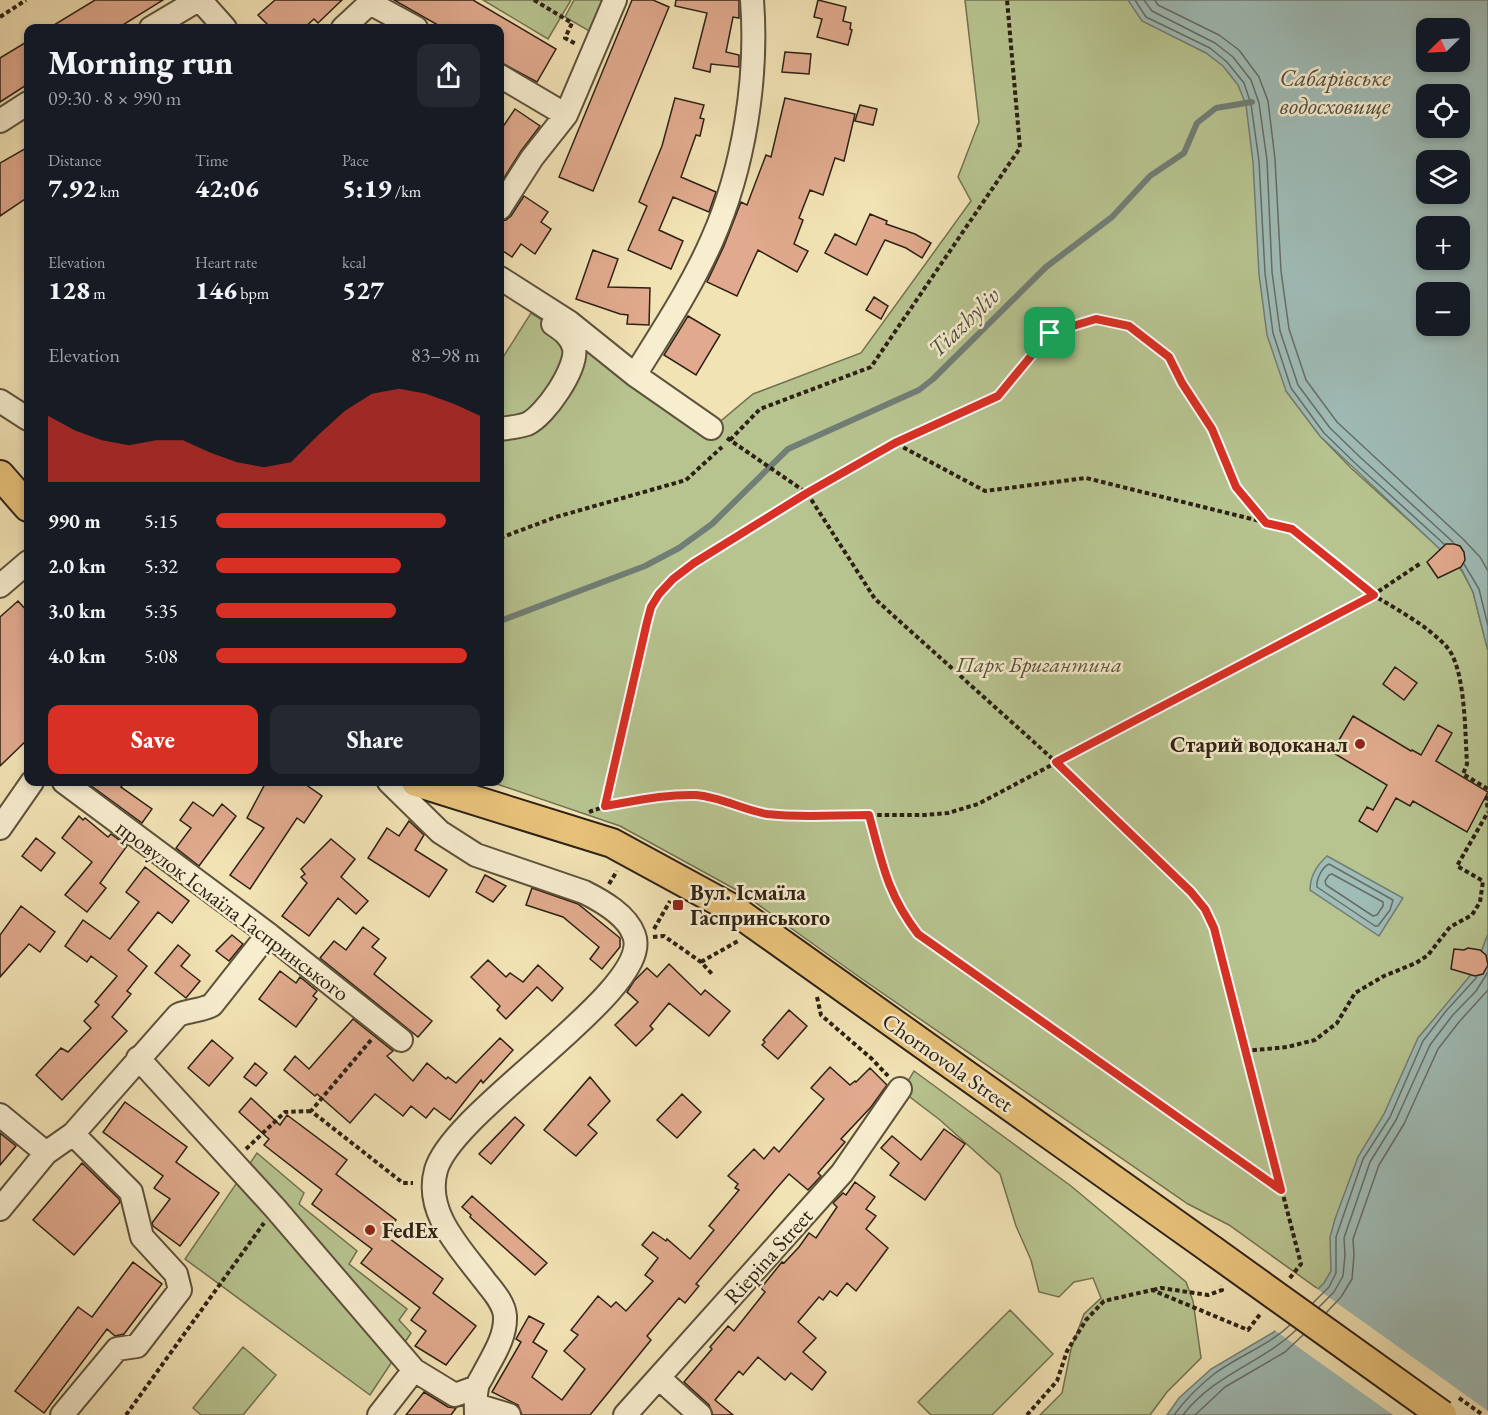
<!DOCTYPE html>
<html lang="en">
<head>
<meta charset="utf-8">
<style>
  :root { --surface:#171b24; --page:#242831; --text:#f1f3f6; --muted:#9ea1a6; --accent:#d93025 }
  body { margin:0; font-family:"EB Garamond",serif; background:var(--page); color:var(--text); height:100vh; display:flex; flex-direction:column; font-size:22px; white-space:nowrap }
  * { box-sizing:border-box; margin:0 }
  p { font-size:20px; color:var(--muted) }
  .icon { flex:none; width:33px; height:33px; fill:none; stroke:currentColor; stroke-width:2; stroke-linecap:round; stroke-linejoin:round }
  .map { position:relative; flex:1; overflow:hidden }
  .details { position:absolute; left:24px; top:24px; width:480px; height:762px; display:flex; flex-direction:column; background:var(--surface); border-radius:12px; box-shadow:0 3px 9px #0003 }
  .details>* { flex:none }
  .needle { width:39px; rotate:246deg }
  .buttons { position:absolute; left:1416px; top:18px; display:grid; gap:12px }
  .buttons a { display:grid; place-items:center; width:54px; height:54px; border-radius:12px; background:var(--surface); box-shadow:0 3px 9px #0003; font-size:30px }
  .pin { position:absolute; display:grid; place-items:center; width:51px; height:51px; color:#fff; margin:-26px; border-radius:12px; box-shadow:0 3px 9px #0006 }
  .round { display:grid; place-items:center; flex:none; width:63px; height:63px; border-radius:12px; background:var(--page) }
  .overview { display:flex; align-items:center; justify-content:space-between; height:102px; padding:0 24px }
  h1 { font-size:33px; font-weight:800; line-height:45px }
  .figures { display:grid; grid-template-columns:repeat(3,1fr); gap:9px; height:102px; padding:6px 24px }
  .figures div { display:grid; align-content:center }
  .figures b { font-size:26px; font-weight:800 }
  .figures small { font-size:16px; font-weight:400 }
  .figures p { font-size:16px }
  .chart { height:168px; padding:12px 24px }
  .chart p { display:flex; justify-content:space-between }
  .chart svg { width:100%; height:108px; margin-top:6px; fill:var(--accent); opacity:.7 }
  .button { display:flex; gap:12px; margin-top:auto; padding:12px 24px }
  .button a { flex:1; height:69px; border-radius:12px; background:var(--accent); color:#fff; font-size:24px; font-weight:800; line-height:69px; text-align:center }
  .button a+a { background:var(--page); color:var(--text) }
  ul { padding:0 24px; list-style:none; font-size:20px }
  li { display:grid; grid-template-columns:96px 72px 1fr; align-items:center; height:45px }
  li i { height:15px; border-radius:8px; background:var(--accent) }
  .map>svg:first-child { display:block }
  .green { fill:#b7c490; stroke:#727252; stroke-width:1.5 }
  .water { fill:#9fbcb7; stroke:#717e76; stroke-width:1.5; fill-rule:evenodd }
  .pier { fill:#f2e3b5 }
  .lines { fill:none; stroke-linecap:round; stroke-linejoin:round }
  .shore { stroke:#666e66; stroke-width:1.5 }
  .stream { stroke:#717e76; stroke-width:6 }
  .building { fill:#e1aa8e; stroke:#2c2114; stroke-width:1.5 }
  .minor-casing { stroke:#5e523c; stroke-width:26 }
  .major-casing { stroke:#2c2114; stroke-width:32 }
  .path { stroke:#2c2114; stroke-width:4; stroke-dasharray:4.5 3; stroke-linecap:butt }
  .minor { stroke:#f7edcf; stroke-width:22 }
  .major { stroke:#e9c27a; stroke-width:28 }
  .major-bridge-casing { stroke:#2c2114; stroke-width:32; stroke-linecap:butt }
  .path-bridge { stroke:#2c2114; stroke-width:4; stroke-dasharray:4.5 3; stroke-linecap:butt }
  .major-bridge { stroke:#e9c27a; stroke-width:28 }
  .route-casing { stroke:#fff; stroke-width:12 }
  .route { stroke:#d93025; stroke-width:8 }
  .poi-dot { fill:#8f2418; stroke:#f7edcf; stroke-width:2 }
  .labels { text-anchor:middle; stroke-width:5; stroke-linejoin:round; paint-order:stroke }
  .park-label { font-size:22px; font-style:italic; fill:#565239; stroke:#f7edcf }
  .poi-label { font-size:22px; font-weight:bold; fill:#2c2114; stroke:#f7edcf; text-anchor:start }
  .street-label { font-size:22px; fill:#2c2114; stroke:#f7edcf }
  .water-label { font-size:24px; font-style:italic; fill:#4e5045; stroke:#f7edcf }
</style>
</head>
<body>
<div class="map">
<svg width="1488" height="1415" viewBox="0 0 1488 1415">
  <rect width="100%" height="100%" fill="#f2e3b5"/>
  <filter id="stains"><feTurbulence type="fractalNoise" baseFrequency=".00333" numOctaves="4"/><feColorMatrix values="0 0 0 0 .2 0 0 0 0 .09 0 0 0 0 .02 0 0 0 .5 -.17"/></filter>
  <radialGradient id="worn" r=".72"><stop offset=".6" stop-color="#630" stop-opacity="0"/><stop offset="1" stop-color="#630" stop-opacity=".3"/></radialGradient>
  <path class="green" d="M483 0H571L548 39Z
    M574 0H603L591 32 565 17Z
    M965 0H1153L1271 73 1286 391 1320 436 1351 468 1447 555 1462 571 1473 592 1488 651V934L1477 963 1389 1340 1229 1225 1188 1204 862 979 742 893 620 826 491 782H500V362L531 313 711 429 753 394 861 353 971 201 958 177 979 122Z
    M914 1071 1071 1186 1186 1282 1193 1301 1201 1358 1167 1392 1150 1415H1040L1062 1393 1071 1349 1084 1314 1101 1298 1093 1278 1074 1282 1059 1297 1039 1292 1031 1260 1016 1226 1000 1174 940 1120 902 1091Z
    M257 1153 304 1193 299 1204 357 1251 349 1264 407 1309 399 1320 411 1333 370 1395 185 1259Z
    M1010 1310 1053 1354 992 1415H931L918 1402Z
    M243 1347 276 1375 243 1415H201L193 1408Z"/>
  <path class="water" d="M1128 0H1488V651L1473 592 1462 570 1320 436 1286 391 1267 335 1259 274 1253 162 1246 105 1238 85 1223 66 1206 53 1142 21ZM1426 28H1460V62H1426ZM1426 94H1460V128H1426ZM1426 160H1460V194H1426ZM1426 226H1460V260H1426ZM1426 292H1460V326H1426Z
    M1327 856 1403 898 1379 936 1310 890C1310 876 1317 865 1327 856Z
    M1488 934V1415H1167L1179 1398 1211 1369 1274 1332 1324 1283 1331 1271 1330 1237 1335 1219 1358 1157 1384 1114 1418 1038 1474 971Z"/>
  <path class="pier" d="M1316 1288 1488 1411V1415H1393L1273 1329Z"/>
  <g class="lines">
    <path class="shore" d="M1135 0 1146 17 1210 48 1227 62 1244 83 1251 104 1259 161 1265 273 1273 333 1291 388 1324 433 1356 464 1444 544
      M1144 0 1152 11 1215 43 1233 57 1251 80 1259 103 1267 160 1272 272 1280 331 1298 385 1330 428 1361 458 1453 542
      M1155 0 1158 5 1219 35 1239 50 1259 77 1268 101 1275 159 1281 271 1289 329 1306 380 1337 422 1463 539 1480 557 1488 571
      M1464 564 1479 589 1488 626
      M1329 864 1393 900 1390 910 1378 926H1375L1317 887C1316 880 1322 867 1329 864Z
      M1332 874 1383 902V906L1377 915 1373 916 1326 885 1325 881 1329 875Z
      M1313 1303 1329 1287 1336 1273V1237L1363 1159 1390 1117 1423 1041 1446 1011 1477 977
      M1319 1307 1334 1292 1343 1276 1345 1255 1344 1238 1370 1162 1396 1120 1430 1045 1452 1016 1476 991 1488 972
      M1326 1313 1341 1297 1352 1279 1354 1255 1353 1239 1379 1165 1404 1124 1438 1049 1459 1022 1488 990
      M1174 1415C1185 1400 1199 1386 1214 1374 1238 1356 1268 1346 1290 1325
      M1183 1415C1214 1374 1262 1363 1296 1330
      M1195 1415 1225 1387 1285 1352 1303 1335"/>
    <path class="stream" d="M500 621 645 566 679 548 712 524 788 449 919 390 933 379 1046 267 1112 217 1150 176 1184 153 1197 123 1216 108 1252 102"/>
  </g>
  <path class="building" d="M95 0H163L118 28H49Z
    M275 0H342L318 23 314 19 304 28H271L258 15Z
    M394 0H473L556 49 537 82 500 62V28H443Z
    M632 0H653L669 7 593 191 559 177Z
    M676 0H739V18L733 17 726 52 739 55V67L711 64 710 72 693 68 707 13 675 6Z
    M818 0 846 7 843 21 851 23 850 29 852 30 848 45 817 37 822 19 814 17Z
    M28 41V84L0 102V58Z
    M785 52 811 54 809 74 782 72Z
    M675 98 704 105 700 118 704 119 700 136 696 135 681 177 716 192 709 212 673 197 659 230 683 241 671 269 628 250 647 206 639 202 662 146Z
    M785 98 855 114 844 161 835 158 823 195 810 190 799 218 803 220 794 244 808 251 797 272 758 250 737 296 707 282 724 246 741 202 747 205 766 155 771 157Z
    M860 105 877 109 873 125 855 121Z
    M515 109 540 126 521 151 500 184V131Z
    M28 147V197L0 216V163Z
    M524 196 548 212 541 222 551 229 535 254 521 244 512 257 500 249V221L506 220 511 216Z
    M870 214 887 221 886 224 915 234 931 243 922 258 906 248 885 240 867 275 825 253 835 234 856 245Z
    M593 250 618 259 608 287 650 288 649 325 627 324 628 315 620 314 576 299Z
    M874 297 888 306 881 319 866 310Z
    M688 316 720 335 696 375 664 355Z
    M1446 544H1454L1460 546 1464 552 1465 560 1461 567 1438 578 1427 562Z
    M18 601 28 612V739L0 766V617Z
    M1395 667 1417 683 1404 700 1383 684Z
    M1353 716 1411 751 1412 750 1421 755 1438 725 1452 733 1436 761 1488 792 1467 832 1413 801 1410 806 1396 798 1377 832 1359 821 1367 807 1373 810 1387 785 1332 752Z
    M86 782H125L121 787 152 809 142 823Z
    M266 782H302L322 796 304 823 297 818 250 889 230 875 264 828 247 818Z
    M193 802 213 816 222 804 236 816 199 866 176 848 191 828 180 820Z
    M79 816 83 820 85 818 108 837 111 834 127 846 100 883 106 888 87 912 65 895 92 862 62 838Z
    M409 821 424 835 415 850 447 870 429 897 368 858 387 828 399 836Z
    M36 838 55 853 41 871 22 856Z
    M331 839 355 859 341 877 368 901 356 914 338 898 309 936 282 916 307 883 301 877 305 874 301 869Z
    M145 867 189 901 172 923 158 912 128 950 147 966 127 991 131 994 112 1017 127 1031 62 1100 36 1075 61 1048 68 1052 91 1028 84 1021 99 1005 95 1002 117 976 91 956 87 962 65 946 83 920 110 939 139 902 126 892Z
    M485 875 506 886 493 902 476 892Z
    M532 888 578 904 620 938V947L602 969 590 959 599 947 563 917 526 905Z
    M21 906 55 932 40 952 29 944 0 977V935Z
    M363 927 379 939 372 947 386 958 374 974 432 1021 418 1037 320 958 334 941 346 950Z
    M232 935 243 944 229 961 216 951Z
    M178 945 190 955 181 966 200 981 186 998 155 973Z
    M1468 948 1480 950 1486 955 1488 965 1483 974 1475 976 1451 969 1454 949 1464 950Z
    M488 960 506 977 510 973 523 982 538 965 563 988 552 1001 537 987 506 1019 497 1010 500 1006 471 977Z
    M669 964 701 995 705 990 730 1011 709 1036 669 1003 650 1026 653 1029 636 1046 615 1025 638 1002 627 992 634 981 647 968 657 977Z
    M280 971 296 983 300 977 317 991 313 996 317 999 296 1027 259 999Z
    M789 1010 807 1026 778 1059 762 1045 765 1042 763 1040Z
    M353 1019 393 1051 387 1056 413 1081 427 1063 446 1079 448 1077 456 1083 500 1038 513 1050 483 1083 481 1080 450 1120 434 1108 426 1118 411 1106 403 1116 375 1094 350 1123 317 1094 315 1096 284 1070 295 1056 309 1069Z
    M212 1040 233 1058 209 1086 188 1068Z
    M255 1063 267 1073 256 1086 244 1077Z
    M830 1067 850 1085 855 1081 856 1082 870 1068 887 1085 871 1107 841 1139 845 1142 818 1173 821 1176 808 1190 789 1174 775 1190 696 1284 699 1286 685 1303 679 1298 647 1336 651 1340 590 1415H522L518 1405 492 1392 521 1342 516 1339 529 1316 544 1324 533 1342 547 1351 532 1377 562 1400 585 1369 564 1351 578 1335 571 1330 598 1296 611 1307 616 1302 626 1311 653 1281 645 1275 658 1258 642 1245 653 1232 666 1241 667 1239 690 1259 714 1230 709 1226 739 1190 735 1188 738 1184 728 1176 754 1149 764 1159 774 1147 779 1152 824 1099 811 1088Z
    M590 1077 610 1101 588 1125 597 1133 576 1156 544 1130Z
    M682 1094 701 1112 677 1138 657 1120Z
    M251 1098 280 1125 287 1115 347 1160 336 1174 396 1220 385 1235 443 1279 433 1293 476 1326 446 1365 415 1346 426 1331 411 1320 420 1308 361 1263 372 1249 312 1204 322 1190 264 1145 269 1139 239 1112Z
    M125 1102 187 1147 176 1162 219 1193 180 1246 153 1226 152 1223 170 1199 154 1188 163 1176 103 1132Z
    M515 1117 524 1125 491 1164 479 1154Z
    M944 1129 965 1144 925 1200 890 1175 899 1163 881 1148 892 1136 921 1160Z
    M0 1133 16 1146 0 1165Z
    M82 1163 119 1199 120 1202 74 1255 33 1220Z
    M855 1182 875 1197 866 1209 876 1216 866 1229 888 1248 856 1291 847 1283 837 1296 830 1291 823 1300 819 1297 798 1322 816 1338 803 1352 826 1372 812 1390 791 1373 785 1380 758 1357 743 1375 739 1371 715 1400 733 1415H713L709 1405 684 1382 712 1349 710 1347 728 1326 734 1331 765 1292 761 1288 782 1262 784 1263 799 1247 809 1233 816 1238 837 1207 833 1203 843 1193 846 1195Z
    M472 1196 547 1263 535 1275 470 1217 471 1215 462 1207Z
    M133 1262 162 1284 124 1334 115 1336 107 1329 44 1413 15 1391 78 1307 92 1317Z
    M424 1392 448 1407 456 1408 451 1415H406Z"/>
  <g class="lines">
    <g class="minor-casing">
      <path id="minor" d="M200 0 225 28
        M151 28 198 0
        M343 28 370 3 416 28
        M500 76 566 115
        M0 121 28 103
        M500 208 532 158 566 115 615 0
        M500 278 569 322 635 375 711 428
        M635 375C662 331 691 288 712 240 744 168 758 78 752 0
        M0 401 28 419
        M500 429C508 428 518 427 527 424 545 416 578 368 574 348 571 336 562 330 553 324
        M0 586 28 562
        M64 782 268 934 401 1040
        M389 782 440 832 476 855 584 892C602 901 627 915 634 935 655 989 453 1109 436 1170 424 1213 461 1249 485 1281 493 1291 504 1303 505 1316 506 1338 492 1357 483 1375 481 1379 477 1384 477 1388 475 1396 476 1407 476 1415
        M0 828 32 782
        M138 1058 275 1208 414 1370 379 1415
        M0 1115 46 1153
        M0 1209 46 1153 73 1134 178 1015C189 1010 201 1011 212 1005L268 934
        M414 1370 455 1395 477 1387
        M659 1378 700 1415
        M476 1405 509 1415
        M62 1415 117 1349 137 1346 180 1290 176 1274 142 1237 131 1192 73 1134
        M625 1415 842 1173 900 1089"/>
    </g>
    <g class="major-casing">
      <path id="major" d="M0 475 28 507
        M416 782 612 843 733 909 1212 1250"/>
    </g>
    <path class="path" d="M534 0 572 23 565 38 576 44
      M0 17 26 0
      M727 438 807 493 875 599 1056 762 1191 892 1205 909 1214 928 1301 1264 1289 1279
      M730 440 760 409 871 367 1020 148 1007 0
      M895 443 998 396 1051 333 1096 319 1129 326 1169 357 1182 383 1212 429 1236 487 1266 522
      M500 538 556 517 686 480 722 447
      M1488 796 1486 800 1488 809
      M605 806 647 622C650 612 653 602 659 593 679 568 711 553 737 537 789 505 842 474 895 443L985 491 1086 478 1292 529 1373 595 1421 563
      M589 812C623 799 680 791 716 798 739 803 759 813 782 815H925L948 813 978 804 1373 595C1398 610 1426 625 1446 646 1466 667 1465 735 1467 764L1463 774 1488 789
      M869 815 887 881 895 901 918 934 1281 1190
      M609 884 617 871
      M654 929 670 901
      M653 937 664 936 701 962 713 975
      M701 962 738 941
      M817 997 821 1015 872 1059 888 1076
      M371 1040 311 1111 403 1183H413
      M1245 1051 1287 1047 1315 1040 1337 1023 1355 993 1384 976 1416 963 1428 955 1450 927 1472 915 1480 902 1483 881 1457 866 1488 812
      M246 1149 285 1112 311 1111
      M1153 1290 1161 1288 1208 1295 1222 1290 1220 1286
      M126 1415 264 1223
      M1027 1415 1057 1381 1067 1351 1086 1320 1104 1301 1152 1290 1248 1330 1261 1313"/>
    <use href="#minor" class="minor"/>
    <use href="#major" class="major"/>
    <g class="major-bridge-casing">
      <path id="major-bridge" d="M1212 1250 1442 1415"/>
    </g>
    <path class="path-bridge" d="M1459 1398 1483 1415"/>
    <use href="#major-bridge" class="major-bridge"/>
  </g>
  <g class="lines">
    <g class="route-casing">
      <path id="route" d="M1096 319 1129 326 1169 357 1182 383 1212 429 1236 487 1266 523 1292 529 1374 595 1056 762 1191 892 1205 909 1214 928 1281 1190 918 934C887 894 882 862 869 815 835 815 800 818 767 814 743 810 721 797 696 795 666 794 635 801 605 806L647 622 651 607 659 594 673 579 694 563 807 493 895 443 998 396 1050 333Z"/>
    </g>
    <use href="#route" class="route"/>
  </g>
  <g class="poi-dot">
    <circle cx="1360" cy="744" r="6"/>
    <rect x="672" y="899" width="12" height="12" rx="3"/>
    <circle cx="370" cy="1230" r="6"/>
  </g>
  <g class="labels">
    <g class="park-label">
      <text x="1039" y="672">Парк Бригантина</text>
    </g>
    <g class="poi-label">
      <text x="1348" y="752" text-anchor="end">Старий водоканал</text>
      <text x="690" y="900">Вул. Ісмаїла<tspan x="690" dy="25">Гаспринського</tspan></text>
      <text x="382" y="1238">FedEx</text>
    </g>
    <g class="street-label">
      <text transform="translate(233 910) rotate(37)" y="8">провулок Ісмаїла Гаспринського</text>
      <text transform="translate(948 1062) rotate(35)" y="8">Chornovola Street</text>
      <text transform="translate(768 1256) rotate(-48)" y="8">Riepina Street</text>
    </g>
    <g class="water-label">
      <text x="1335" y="86">Сабарівське<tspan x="1335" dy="28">водосховище</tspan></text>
      <text transform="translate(964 322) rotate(-44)" y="8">Tiazhyliv</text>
    </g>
  </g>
  <rect width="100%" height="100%" filter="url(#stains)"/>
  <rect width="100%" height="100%" fill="url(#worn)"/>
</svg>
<div class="buttons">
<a><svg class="needle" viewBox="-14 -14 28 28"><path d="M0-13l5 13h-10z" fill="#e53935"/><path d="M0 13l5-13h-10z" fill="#9ea1a6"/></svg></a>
<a><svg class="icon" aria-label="locate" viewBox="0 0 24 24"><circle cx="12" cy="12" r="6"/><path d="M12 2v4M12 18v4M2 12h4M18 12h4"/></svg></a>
<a><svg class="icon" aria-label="layers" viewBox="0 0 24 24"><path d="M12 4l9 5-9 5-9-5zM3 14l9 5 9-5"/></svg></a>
<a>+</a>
<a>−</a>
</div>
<div class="pin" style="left:1050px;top:333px;background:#1e9e55"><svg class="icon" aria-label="arrive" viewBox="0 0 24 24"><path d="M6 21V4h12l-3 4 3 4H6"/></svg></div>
<section class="details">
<div class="overview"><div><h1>Morning run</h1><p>09:30 · 8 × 990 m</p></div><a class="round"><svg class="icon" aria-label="share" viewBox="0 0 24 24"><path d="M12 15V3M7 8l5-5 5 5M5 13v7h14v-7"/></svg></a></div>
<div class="figures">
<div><p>Distance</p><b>7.92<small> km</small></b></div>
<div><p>Time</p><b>42:06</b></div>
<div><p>Pace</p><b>5:19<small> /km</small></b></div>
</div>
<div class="figures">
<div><p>Elevation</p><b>128<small> m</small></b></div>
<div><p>Heart rate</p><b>146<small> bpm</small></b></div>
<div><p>kcal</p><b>527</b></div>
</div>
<div class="chart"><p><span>Elevation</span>83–98 m</p>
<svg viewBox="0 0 160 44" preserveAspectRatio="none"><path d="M0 44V17L10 23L20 27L30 29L40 27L50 27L60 32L70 36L80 38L90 36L100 25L110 15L120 8L130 6L140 8L150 12L160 17V44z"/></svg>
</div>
<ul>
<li><b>990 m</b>5:15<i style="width:87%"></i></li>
<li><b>2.0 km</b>5:32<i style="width:70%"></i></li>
<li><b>3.0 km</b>5:35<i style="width:68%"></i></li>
<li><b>4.0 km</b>5:08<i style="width:95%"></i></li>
</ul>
<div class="button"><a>Save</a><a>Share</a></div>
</section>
</div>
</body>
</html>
